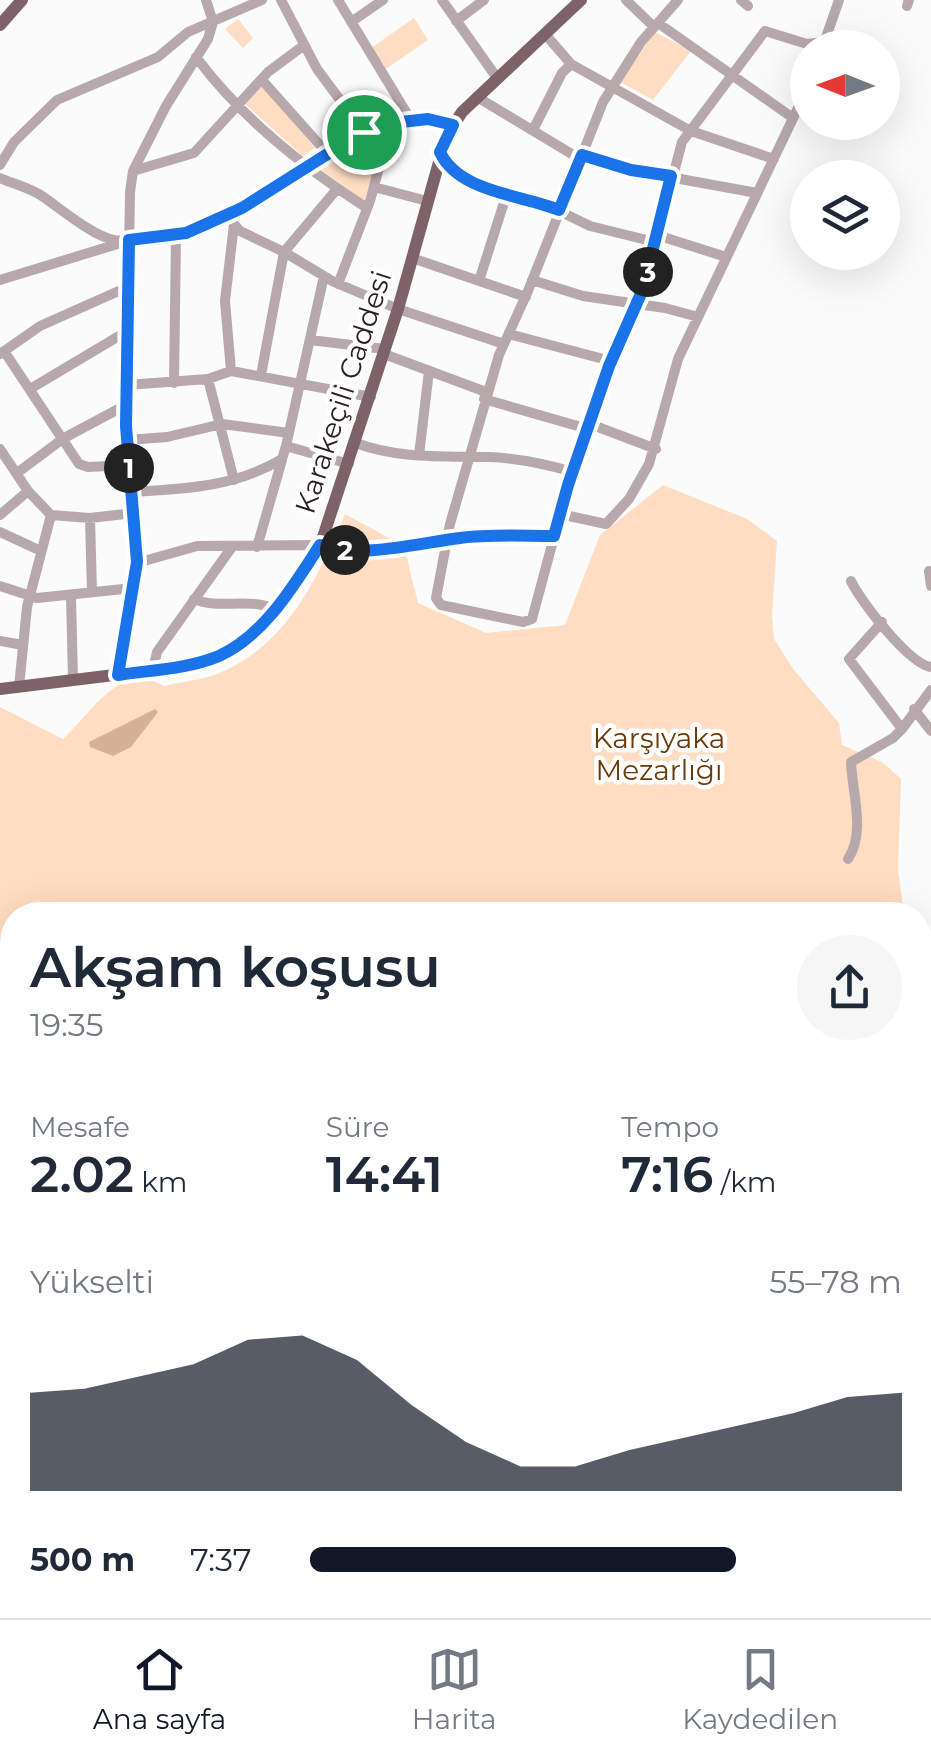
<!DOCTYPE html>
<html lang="tr">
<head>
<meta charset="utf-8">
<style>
  :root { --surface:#fff; --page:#f6f6f7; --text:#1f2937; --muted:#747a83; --line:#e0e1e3; --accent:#111827 }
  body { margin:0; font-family:Montserrat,sans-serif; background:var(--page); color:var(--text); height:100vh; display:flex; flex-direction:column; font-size:38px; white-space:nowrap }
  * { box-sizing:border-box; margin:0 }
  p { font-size:32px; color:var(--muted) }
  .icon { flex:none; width:55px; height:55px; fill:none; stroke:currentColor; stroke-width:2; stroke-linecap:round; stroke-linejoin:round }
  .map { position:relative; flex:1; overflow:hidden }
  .details { position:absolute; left:0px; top:902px; width:932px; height:718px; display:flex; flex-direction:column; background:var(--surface); border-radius:40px 40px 0 0; box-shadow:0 10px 40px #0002 }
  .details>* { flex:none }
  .needle { width:65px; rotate:271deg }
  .fabs { position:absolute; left:790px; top:30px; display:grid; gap:20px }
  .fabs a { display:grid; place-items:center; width:110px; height:110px; border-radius:50%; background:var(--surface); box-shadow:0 10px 40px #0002; font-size:50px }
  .pin { position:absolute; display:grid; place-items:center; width:85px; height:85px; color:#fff; margin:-42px; border:5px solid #fff; border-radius:50%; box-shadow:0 2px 10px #0007 }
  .km { position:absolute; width:50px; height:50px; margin:-25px; border-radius:50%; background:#222; color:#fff; font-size:28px; line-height:50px; text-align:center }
  .round { display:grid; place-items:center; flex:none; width:105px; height:105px; border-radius:52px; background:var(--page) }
  .overview { display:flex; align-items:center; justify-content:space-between; height:170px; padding:0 30px }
  h1 { font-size:55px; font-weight:600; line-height:75px }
  .metrics { display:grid; grid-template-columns:repeat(3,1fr); gap:15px; height:170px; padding:10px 30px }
  .metrics div { display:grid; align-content:center }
  .metrics b { font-size:50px; font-weight:600 }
  .metrics small { font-size:28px; font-weight:400 }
  .metrics p { font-size:28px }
  .chart { height:280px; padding:20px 30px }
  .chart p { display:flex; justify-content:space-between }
  .chart svg { width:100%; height:180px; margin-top:10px; fill:var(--accent); opacity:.7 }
  ul { padding:0 30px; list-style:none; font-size:32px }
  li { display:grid; grid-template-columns:160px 120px 1fr; align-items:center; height:75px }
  li i { height:25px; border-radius:12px; background:var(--accent) }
  .tabs { display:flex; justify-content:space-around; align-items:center; height:140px; border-top:2px solid var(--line); background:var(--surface); font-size:28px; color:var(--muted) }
  .tabs a { display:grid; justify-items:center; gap:5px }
  .tabs .active { color:var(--accent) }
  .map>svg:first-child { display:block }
  .green { fill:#ffddc2 }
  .forest { fill:#d6b195 }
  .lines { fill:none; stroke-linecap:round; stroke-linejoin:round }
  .minor { stroke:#b7a8ab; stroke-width:10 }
  .major { stroke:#7d6368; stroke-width:12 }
  .route-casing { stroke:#fff; stroke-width:20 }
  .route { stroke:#1a73e8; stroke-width:12 }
  .labels { text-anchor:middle; stroke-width:9; stroke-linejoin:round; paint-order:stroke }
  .street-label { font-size:28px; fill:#2c201f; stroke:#fff }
  .park-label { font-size:28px; fill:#6a3b0a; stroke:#fff }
</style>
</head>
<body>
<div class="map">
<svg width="931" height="1618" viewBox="0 0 931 1618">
  <rect width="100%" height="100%" fill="#fbfbfb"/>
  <path class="green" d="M414 18 428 40 386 69 371 48Z
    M238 19 253 38 243 48 225 29Z
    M655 32 691 51 653 100 620 82Z
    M263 85 315 148 303 156 244 103Z
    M378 134 384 140 364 201 316 166Z
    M663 485 747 519 777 541 772 615 774 639 794 670 839 723 842 745 882 762 901 779 898 869 904 915H12V1608H920V1120L931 1137V1618H0V707L63 739C92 713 119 660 164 686 181 682 201 680 217 674 287 646 318 578 345 514L404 546 418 603 486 633 565 625 600 535Z"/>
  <path class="forest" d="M155 709 158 712 131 747 113 756 90 747 89 742Z"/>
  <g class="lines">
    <path class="minor" d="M281 0 317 69 364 132
      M338 0 411 120
      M442 0 497 78
      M626 0 654 27
      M678 0 641 42 603 102 528 291 499 355 450 524 436 598 441 605 523 622 532 619 568 485 609 366 643 289 682 142 765 31 807 44 824 42
      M741 0 748 6
      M907 6 909 0
      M456 21 484 0
      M351 22 383 0
      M658 23 793 118
      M545 34 571 64 691 131 774 159
      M823 46 839 0
      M196 57C242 119 303 167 367 208
      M262 80 327 153
      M477 97 580 159
      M533 130 562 73 571 64
      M440 152 446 165 472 181 549 206 590 226 655 242
      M581 155 631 170 757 193
      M0 165 14 142 57 100 158 57 188 32 262 0
      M133 171 194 153 268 72 303 46
      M0 178C14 184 30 188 42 196 61 209 93 236 114 240 127 242 140 239 153 238 264 226 339 98 453 125
      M374 187 427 201
      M227 216 240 231 284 252 334 282 398 309 504 344
      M657 235 726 257
      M412 258 526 297
      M0 280 124 242
      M532 280 583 296 665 308 698 317
      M479 281 507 193
      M338 284 370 201 391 123
      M509 334 611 361
      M310 340 385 349
      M4 351 79 464 88 467 129 465
      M0 354 40 326 130 286
      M384 354 486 392
      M231 371 225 301 234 224
      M261 375 284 252 337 189
      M208 379 234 480
      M174 383 176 235
      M127 385 208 379 231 371 371 397
      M30 389 129 330
      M484 399 588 429
      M590 424 656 449
      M127 440 167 437 222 424 289 433
      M356 443C398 459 444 456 488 457 516 458 546 464 573 472
      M286 446 324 276
      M0 449 28 491 51 515 90 518 134 513
      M419 455 429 371
      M17 473 64 438 126 405
      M131 492C185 489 235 487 282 459L286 446 349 464
      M560 514 606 524 629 499 649 464 678 359 808 87
      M0 515 28 491
      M90 518 92 592
      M0 532 41 551
      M257 547 282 460
      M137 563 197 546 320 545 344 550 435 544 457 538 554 536
      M929 571 931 586
      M851 581C861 602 909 664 931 667
      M0 586 37 598 133 588
      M71 597 73 680
      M194 599C219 610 249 597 275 609
      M882 622 849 659 902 729 931 690
      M0 641 23 645
      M153 670 157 652 232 547
      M118 675 137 561 126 427 130 192 133 171 166 106 208 39 213 22 206 0
      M19 687 27 607 51 515
      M914 709 931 731
      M848 859C866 833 852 791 851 762L893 738 902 729
      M927 1053 931 1061"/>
    <path class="major" d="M0 25 22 0
      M0 689 187 666 222 655 260 626 275 609 323 537 398 309 446 137 462 112 581 0"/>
  </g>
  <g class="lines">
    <g class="route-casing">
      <path id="route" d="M428 119 453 125 440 152C458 192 522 195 559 210L582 155 631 170 671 176 643 289 609 366 568 485 554 536C523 536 490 534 460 538 418 543 360 559 320 545 294 585 264 636 219 656 188 669 151 670 118 675L137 562 126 426 129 240 186 233 242 208 356 136 383 124Z"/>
    </g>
    <use href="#route" class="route"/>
  </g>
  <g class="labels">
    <g class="street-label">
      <text transform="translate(343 392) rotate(-72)" y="10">Karakeçili Caddesi</text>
    </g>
    <g class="park-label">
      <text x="659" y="748">Karşıyaka<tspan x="659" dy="32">Mezarlığı</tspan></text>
    </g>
  </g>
</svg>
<div class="fabs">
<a><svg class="needle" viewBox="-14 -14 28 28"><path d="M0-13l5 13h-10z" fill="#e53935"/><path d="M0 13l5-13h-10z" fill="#747a83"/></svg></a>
<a><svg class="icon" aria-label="layers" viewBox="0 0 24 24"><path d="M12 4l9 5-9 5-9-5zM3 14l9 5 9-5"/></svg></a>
</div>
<div class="pin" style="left:364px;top:132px;background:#1e9e55"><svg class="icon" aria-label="arrive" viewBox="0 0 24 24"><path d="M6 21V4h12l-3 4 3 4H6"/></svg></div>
<b class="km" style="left:129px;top:468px">1</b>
<b class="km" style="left:345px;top:550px">2</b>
<b class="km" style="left:648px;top:272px">3</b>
<section class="details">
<div class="overview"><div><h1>Akşam koşusu</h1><p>19:35</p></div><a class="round"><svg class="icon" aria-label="share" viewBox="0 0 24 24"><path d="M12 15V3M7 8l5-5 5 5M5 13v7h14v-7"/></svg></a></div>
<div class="metrics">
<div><p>Mesafe</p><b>2.02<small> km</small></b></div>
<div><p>Süre</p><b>14:41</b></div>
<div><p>Tempo</p><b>7:16<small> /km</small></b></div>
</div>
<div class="chart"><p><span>Yükselti</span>55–78 m</p>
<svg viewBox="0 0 160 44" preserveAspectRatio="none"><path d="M0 44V20L10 19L20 16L30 13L40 7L50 6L60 12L70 23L80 32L90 38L100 38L110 34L120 31L130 28L140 25L150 21L160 20V44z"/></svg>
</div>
<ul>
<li><b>500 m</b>7:37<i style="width:72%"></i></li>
</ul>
</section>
</div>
<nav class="tabs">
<a class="active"><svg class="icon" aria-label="home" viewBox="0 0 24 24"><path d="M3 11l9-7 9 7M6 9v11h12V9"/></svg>Ana sayfa</a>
<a><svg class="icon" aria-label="map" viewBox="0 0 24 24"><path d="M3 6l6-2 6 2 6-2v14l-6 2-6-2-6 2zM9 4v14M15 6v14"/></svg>Harita</a>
<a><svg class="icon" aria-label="saved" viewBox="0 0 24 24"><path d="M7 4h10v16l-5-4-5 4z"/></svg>Kaydedilen</a>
</nav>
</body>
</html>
